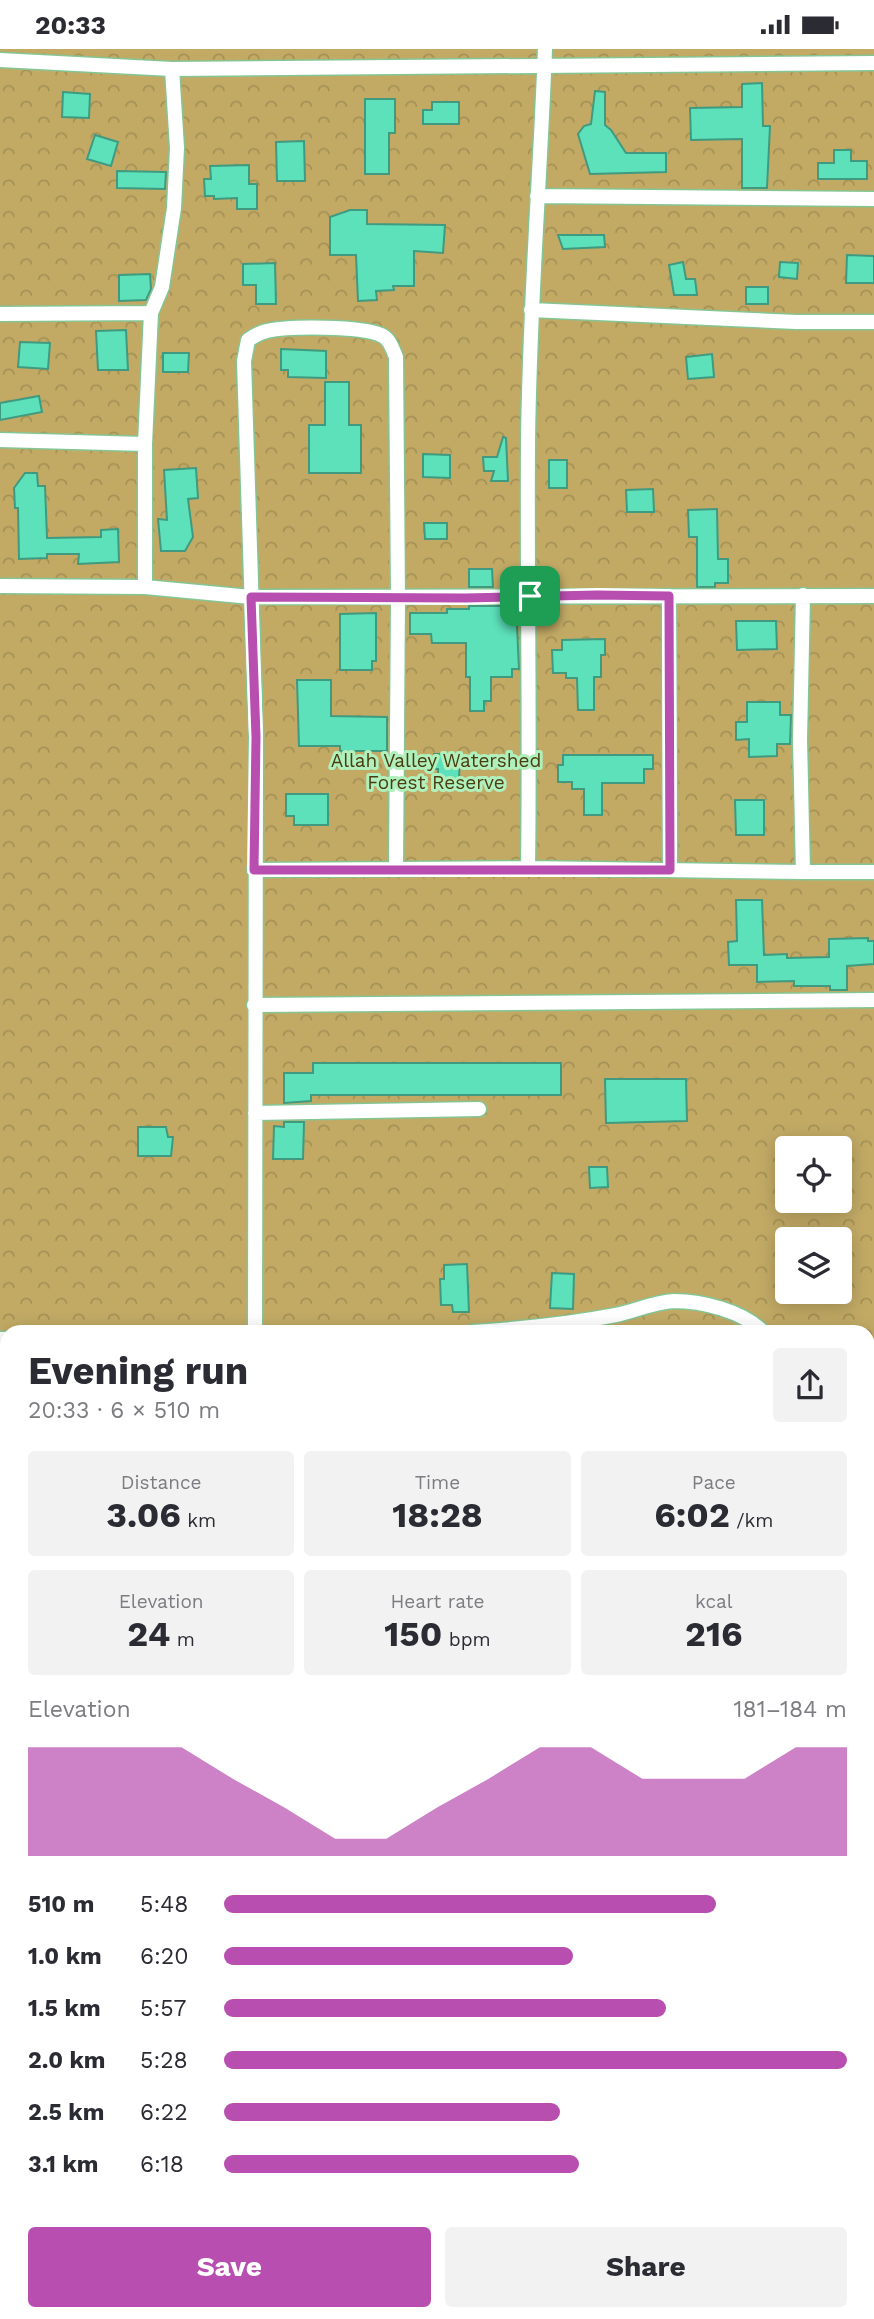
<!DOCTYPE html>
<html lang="en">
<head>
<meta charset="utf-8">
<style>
  :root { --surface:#fff; --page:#f2f2f3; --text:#2b2b33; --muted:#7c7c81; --accent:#b84eb0 }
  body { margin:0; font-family:"Work Sans",sans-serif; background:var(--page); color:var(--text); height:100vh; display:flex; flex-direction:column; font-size:26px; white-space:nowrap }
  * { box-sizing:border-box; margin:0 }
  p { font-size:23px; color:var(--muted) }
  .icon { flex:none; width:38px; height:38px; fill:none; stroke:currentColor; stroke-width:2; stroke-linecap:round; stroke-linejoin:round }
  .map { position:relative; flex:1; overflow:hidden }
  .sheet { position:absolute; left:0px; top:1276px; width:875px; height:996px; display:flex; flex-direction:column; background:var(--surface); border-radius:21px 21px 0 0; box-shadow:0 4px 18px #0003 }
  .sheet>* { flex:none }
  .fabs { position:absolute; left:775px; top:1087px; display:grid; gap:14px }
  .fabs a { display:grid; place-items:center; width:77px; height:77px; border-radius:7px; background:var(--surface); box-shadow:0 4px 18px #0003; font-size:35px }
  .pin { position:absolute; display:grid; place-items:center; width:60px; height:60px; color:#fff; margin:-30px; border-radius:14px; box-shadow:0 4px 10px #0006 }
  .round { display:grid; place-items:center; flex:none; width:74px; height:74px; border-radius:7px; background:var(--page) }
  .overview { display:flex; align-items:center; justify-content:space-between; height:119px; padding:0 28px }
  h1 { font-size:38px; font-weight:700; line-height:52px }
  .stats { display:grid; grid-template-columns:repeat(3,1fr); gap:10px; height:119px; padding:7px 28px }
  .stats div { display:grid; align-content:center; border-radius:7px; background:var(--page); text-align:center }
  .stats b { font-size:35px; font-weight:700 }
  .stats small { font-size:19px; font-weight:400 }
  .stats p { font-size:19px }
  .chart { height:196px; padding:14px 28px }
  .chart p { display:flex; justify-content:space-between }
  .chart svg { width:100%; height:126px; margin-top:7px; fill:var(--accent); opacity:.7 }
  .button { display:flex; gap:14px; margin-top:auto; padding:14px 28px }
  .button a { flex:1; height:80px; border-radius:7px; background:var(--accent); color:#fff; font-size:28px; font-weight:700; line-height:80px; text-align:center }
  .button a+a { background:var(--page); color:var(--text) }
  ul { padding:0 28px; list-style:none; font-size:23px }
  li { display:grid; grid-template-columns:112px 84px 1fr; align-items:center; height:52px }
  li i { height:18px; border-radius:9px; background:var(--accent) }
  .status { display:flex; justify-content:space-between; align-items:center; height:49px; padding:0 35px; background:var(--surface); direction:ltr }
  .status svg { height:19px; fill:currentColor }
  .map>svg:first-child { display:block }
  .park { fill:url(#park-crowns); fill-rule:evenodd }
  .building { fill:#5ce1ba; stroke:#3f9a7f; stroke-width:2 }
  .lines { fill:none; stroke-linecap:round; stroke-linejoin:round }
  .street-casing { stroke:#85c593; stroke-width:17 }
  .street { stroke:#fff; stroke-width:14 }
  .route-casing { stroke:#fff; stroke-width:14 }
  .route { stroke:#b84eb0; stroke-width:9 }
  .labels { text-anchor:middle; stroke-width:6; stroke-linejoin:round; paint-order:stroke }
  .park-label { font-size:19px; fill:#4b3c0f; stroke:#aff0bd }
</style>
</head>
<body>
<div class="status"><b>20:33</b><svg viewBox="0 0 49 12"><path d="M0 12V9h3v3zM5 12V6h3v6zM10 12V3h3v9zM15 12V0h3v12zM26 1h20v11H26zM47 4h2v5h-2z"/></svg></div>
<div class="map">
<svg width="874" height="2270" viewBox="0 0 874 2270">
  <defs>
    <pattern id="park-crowns" width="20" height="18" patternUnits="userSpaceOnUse" patternTransform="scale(1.75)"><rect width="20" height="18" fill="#c2aa65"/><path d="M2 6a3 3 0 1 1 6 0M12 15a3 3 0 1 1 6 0" fill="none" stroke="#a59156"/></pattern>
  </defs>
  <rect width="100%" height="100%" fill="#aff0bd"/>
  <path class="park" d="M0 0H874V2270H0ZM788 1099H840V1152H788ZM788 1190H840V1242H788ZM7 1283H868V2264H7Z"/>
  <path class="building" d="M762 34 763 77H770L767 139H742V90L691 91 690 59 742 58V35Z
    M595 42 605 43V76L611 81 626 104H666V123L590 125 578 85 584 77 591 75Z
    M63 43 90 45 89 69 62 68Z
    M365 50H395V84H389V125H365Z
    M432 53H459V75H423V61H432Z
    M95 86 118 93 111 117 87 110Z
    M304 92 305 132H277L276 93Z
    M834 101H851V112H867V130H818V114H834Z
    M249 116V135H257V160H237V149L214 150V147H205L204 130H211L210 117Z
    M117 122 166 123 165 140 117 139Z
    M350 161H367V175L445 176 443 204 414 202V237H393L394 241 376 242 377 251 358 252 356 206H330V168Z
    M558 186H604L605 198 563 200Z
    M847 206 874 207V234H846Z
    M683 213 686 230H695L697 246H674L669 216Z
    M780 213 798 214 797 230 779 228Z
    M275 214 276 255H256V236H243V215Z
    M150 225 151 240 146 251 119 252V226Z
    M746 238H768V255H746Z
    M126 281 128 321H98L96 282Z
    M20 293 50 294 48 320 18 318Z
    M281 300 326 302V329L288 328V321H281Z
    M163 304H189L188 323H163Z
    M712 305 714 328 688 330 686 308Z
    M325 333H349V376H361V424H309V376H325Z
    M39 347 42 363 0 371V354Z
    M503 388 506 389 508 432H491L494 422H484L483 408H497Z
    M423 405 450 406V429L423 428Z
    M549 411H567V439H549Z
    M196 419 198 449 188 450 193 488 185 502H161L158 470 167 471 164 421Z
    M25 424H37L38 437H45L47 489 101 488V481L118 480 119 513 78 515 79 505H47V509L19 510 18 459H15L14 439Z
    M653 440 654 463H627L626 441Z
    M717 460 718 510H728V534H715V538H697V488H689L688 461Z
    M424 474H447V490H425Z
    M469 520H492L493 538H469Z
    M469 557H516L519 620H512V628H491V652H484V662H470V628H466V594H432L431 585H410V564H447V560H469Z
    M376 564V612H372V621H340V565Z
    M736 572H776L777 600 737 601Z
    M605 590V606H601V628H594V661H578L577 629H566V624H553L552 601H562V591Z
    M297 631H331V667L387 668V702H340V697H299Z
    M747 653H780V666H791L790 695H777V707L749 708V690L736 691V673H747Z
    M434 705H460L459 731H438V720H434Z
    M563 706H653V720H644V734H602V766H584V740H572V733H558V716H563Z
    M286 745H328V776H294V767H286Z
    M735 751H764V786H736Z
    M736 851H762L764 906 787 905V909L829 908V890L868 889V892H874V915L847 917V941H830V937H794V932L757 933V916H729L728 893 737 892Z
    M313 1014H561V1046H311V1052L284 1054V1024H313Z
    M605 1030H686L687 1072 606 1074Z
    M284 1073H304L303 1110H273L274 1077 284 1078Z
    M138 1078H166L168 1088H173L171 1107H138Z
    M589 1118H607L608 1138 590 1139Z
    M467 1215 469 1263H453L452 1256H441L440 1230H444V1216Z
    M552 1224 574 1225 573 1260 550 1259Z"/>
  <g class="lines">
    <g class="street-casing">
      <path id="street" d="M0 11 172 20 874 14
        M537 147 874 150
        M531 261 796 273H874
        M0 265 151 264
        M0 391 145 395
        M0 537 145 538 251 548 874 547
        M145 538V395L151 264 162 238 174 159 177 99 172 20
        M669 547 670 821
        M528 819C530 678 527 537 528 396 529 264 540 132 545 0
        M254 821 528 819 803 823 800 691 803 546
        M803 823H874
        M254 956 874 951
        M255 1064 479 1060
        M255 1283 256 688 244 312 248 291C254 287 260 283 267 282 289 277 361 277 381 286 390 290 392 299 396 308L398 549 396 819
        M472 1283C520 1280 569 1275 616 1266 635 1262 654 1253 674 1252 702 1252 743 1262 763 1283
        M0 1290H7
        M0 1633H7
        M0 1786H7
        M0 1914H7
        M0 2105H7"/>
    </g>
    <use href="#street" class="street"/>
  </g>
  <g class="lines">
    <g class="route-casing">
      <path id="route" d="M597 546 669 547 670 821H254L256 688 251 548 465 549Z"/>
    </g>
    <use href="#route" class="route"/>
  </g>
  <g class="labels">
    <g class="park-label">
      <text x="436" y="718">Allah Valley Watershed<tspan x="436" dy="22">Forest Reserve</tspan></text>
    </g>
  </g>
</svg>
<div class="fabs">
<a><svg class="icon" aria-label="locate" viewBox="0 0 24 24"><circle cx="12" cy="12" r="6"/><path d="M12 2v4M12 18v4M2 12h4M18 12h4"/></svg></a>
<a><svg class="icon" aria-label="layers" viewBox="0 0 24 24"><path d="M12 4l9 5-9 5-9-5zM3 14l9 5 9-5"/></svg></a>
</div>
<div class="pin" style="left:530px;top:547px;background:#1e9e55"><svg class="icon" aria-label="arrive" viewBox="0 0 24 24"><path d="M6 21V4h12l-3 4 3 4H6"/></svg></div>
<section class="sheet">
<div class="overview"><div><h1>Evening run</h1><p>20:33 · 6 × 510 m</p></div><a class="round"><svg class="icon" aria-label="share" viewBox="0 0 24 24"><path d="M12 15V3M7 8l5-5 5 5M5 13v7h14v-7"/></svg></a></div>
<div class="stats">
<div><p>Distance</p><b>3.06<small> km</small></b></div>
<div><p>Time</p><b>18:28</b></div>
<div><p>Pace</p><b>6:02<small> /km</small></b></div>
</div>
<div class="stats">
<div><p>Elevation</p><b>24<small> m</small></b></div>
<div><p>Heart rate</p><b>150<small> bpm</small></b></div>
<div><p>kcal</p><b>216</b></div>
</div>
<div class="chart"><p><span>Elevation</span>181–184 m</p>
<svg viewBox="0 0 160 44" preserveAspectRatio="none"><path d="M0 44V6L10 6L20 6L30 6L40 17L50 27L60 38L70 38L80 27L90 17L100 6L110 6L120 17L130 17L140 17L150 6L160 6V44z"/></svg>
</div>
<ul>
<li><b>510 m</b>5:48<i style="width:79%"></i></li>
<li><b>1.0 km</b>6:20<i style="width:56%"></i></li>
<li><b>1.5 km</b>5:57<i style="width:71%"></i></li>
<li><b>2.0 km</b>5:28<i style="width:100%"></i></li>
<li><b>2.5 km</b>6:22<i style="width:54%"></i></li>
<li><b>3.1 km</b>6:18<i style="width:57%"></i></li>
</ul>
<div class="button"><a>Save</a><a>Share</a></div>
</section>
</div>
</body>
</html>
